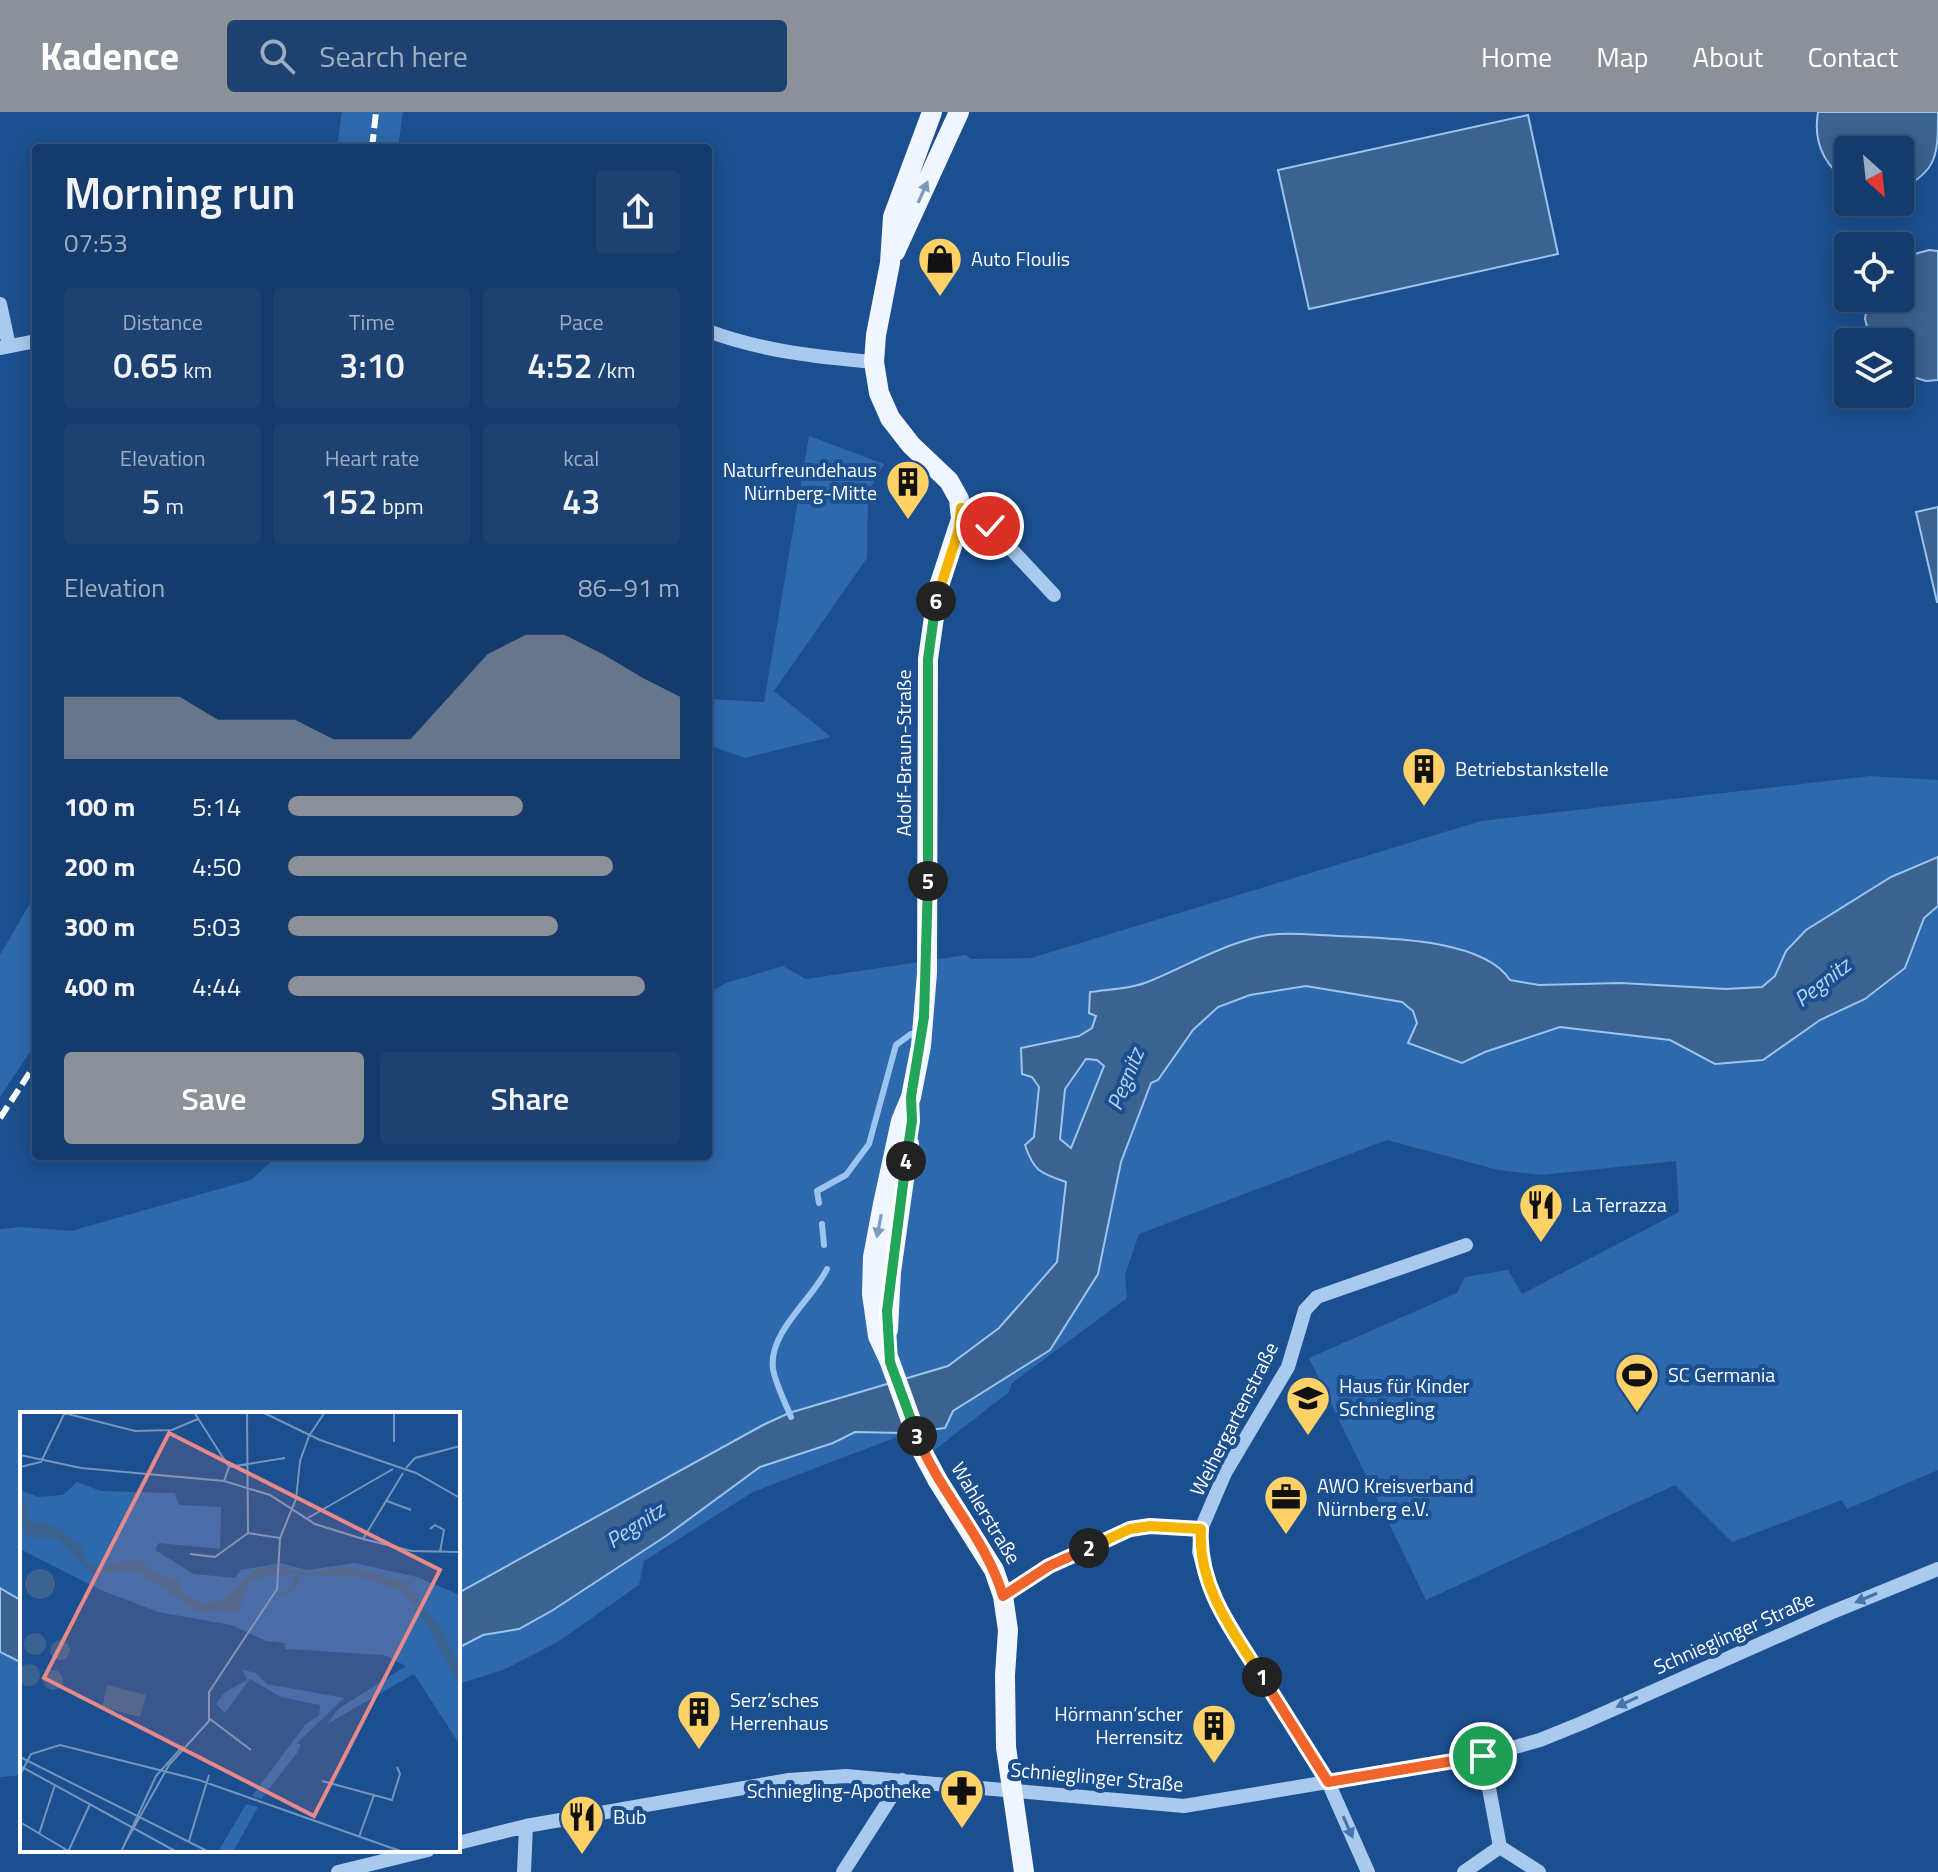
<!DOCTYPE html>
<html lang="en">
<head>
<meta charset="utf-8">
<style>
  :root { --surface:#143b6b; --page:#1d4271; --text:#f1f3f6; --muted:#9dadc1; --line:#33557e; --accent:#8c9099 }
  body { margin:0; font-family:"Titillium Web",sans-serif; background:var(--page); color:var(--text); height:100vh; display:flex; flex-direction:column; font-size:30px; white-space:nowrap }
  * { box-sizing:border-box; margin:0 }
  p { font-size:26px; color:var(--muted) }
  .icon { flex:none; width:44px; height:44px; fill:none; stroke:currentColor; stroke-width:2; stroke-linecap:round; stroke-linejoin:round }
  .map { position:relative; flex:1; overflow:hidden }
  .details { position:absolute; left:32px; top:32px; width:680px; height:1016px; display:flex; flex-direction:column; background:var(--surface); border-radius:8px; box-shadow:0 4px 20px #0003,0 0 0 2px var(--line) }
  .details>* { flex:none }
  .needle { width:52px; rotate:153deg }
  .controls { position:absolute; left:1834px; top:24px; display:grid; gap:16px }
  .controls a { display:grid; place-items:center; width:80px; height:80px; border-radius:8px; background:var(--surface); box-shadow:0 4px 20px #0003,0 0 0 2px var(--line); font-size:40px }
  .pin { position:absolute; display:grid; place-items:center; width:68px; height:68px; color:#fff; margin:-34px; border:4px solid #fff; border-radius:50%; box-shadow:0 2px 8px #0007 }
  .km { position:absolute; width:40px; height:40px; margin:-20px; border-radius:50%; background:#222; color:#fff; font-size:22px; line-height:40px; text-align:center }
  .round { display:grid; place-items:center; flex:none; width:84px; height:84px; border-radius:8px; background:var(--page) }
  .head { display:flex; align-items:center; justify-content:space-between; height:136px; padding:0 32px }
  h1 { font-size:44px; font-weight:600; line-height:60px }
  .figures { display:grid; grid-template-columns:repeat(3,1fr); gap:12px; height:136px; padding:8px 32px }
  .figures div { display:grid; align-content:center; border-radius:8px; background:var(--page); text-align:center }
  .figures b { font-size:34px; font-weight:600 }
  .figures small { font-size:22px; font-weight:400 }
  .figures p { font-size:22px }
  .chart { height:224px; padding:16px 32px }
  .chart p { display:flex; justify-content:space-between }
  .chart svg { width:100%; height:144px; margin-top:8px; fill:var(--accent); opacity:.7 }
  .primary-button { display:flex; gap:16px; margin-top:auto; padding:16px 32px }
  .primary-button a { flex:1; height:92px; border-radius:8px; background:var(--accent); color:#fff; font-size:32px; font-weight:600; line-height:92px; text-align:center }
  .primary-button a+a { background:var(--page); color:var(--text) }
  ul { padding:0 32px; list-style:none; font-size:26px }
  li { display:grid; grid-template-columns:128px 96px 1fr; align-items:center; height:60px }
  li i { height:20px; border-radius:10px; background:var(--accent) }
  header { display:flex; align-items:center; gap:48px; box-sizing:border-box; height:112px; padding:0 40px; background:var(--accent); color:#fff }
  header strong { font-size:38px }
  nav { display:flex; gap:44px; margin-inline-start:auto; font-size:28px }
  .search { width:560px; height:72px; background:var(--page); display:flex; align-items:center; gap:20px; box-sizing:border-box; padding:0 28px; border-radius:8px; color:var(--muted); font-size:30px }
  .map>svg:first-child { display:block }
  .green { fill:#2e69ad }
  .water { fill:#3c6290; stroke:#9cc4f0; stroke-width:2; fill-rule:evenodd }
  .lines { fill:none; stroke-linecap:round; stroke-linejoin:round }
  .stream { stroke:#9cc4f0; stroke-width:6 }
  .minor { stroke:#a9c9ee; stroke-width:14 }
  .major { stroke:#f0f6ff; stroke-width:20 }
  .rail { stroke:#fff; stroke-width:6; stroke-dasharray:14 6; stroke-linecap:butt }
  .oneway { fill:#7b9ac1 }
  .oneway2 { fill:#4674ac }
  .split-1-casing { stroke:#fff; stroke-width:16 }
  .split-2-casing { stroke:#fff; stroke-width:16 }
  .split-3-casing { stroke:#fff; stroke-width:16 }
  .split-4-casing { stroke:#fff; stroke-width:16 }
  .split-5-casing { stroke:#fff; stroke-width:16 }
  .split-6-casing { stroke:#fff; stroke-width:16 }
  .split-7-casing { stroke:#fff; stroke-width:16 }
  .split-1 { stroke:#f0652b; stroke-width:10 }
  .split-2 { stroke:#f5b400; stroke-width:10 }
  .split-3 { stroke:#f0652b; stroke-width:10 }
  .split-4 { stroke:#22a559; stroke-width:10 }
  .split-5 { stroke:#22a559; stroke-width:10 }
  .split-6 { stroke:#22a559; stroke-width:10 }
  .split-7 { stroke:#f5b400; stroke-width:10 }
  .labels { text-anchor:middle; stroke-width:8; stroke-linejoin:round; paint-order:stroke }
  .poi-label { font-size:20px; fill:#fff; stroke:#1b4f8f; text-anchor:start }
  .street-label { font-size:20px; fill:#fff; stroke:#1b4f8f }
  .water-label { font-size:22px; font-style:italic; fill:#b5d3f5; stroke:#1b4f8f }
  .inset-river { fill:none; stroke:#3c6290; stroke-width:4 }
  .inset-road { fill:none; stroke:#7695bc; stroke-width:2 }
  .view { fill:#e88989; fill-opacity:0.15; stroke:#e88989; stroke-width:4 }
  .inset-edge { fill:none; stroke:#fff; stroke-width:4 }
</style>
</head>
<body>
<header>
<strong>Kadence</strong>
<div class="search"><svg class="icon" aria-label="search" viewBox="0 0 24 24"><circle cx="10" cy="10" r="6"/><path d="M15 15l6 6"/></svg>Search here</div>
<nav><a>Home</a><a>Map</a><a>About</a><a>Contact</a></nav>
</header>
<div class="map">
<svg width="1938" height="1760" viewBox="0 0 1938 1760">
  <rect width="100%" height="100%" fill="#1b4f8f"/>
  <path class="green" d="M342 0H403L398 36H337Z
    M809 324 884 352 868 380 867 446 774 579 831 625 745 646 708 633V587L764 590Z
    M1870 664 1938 668V1358L1847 1397 1842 1388 1732 1430 1675 1373 1426 1488 1309 1246 1457 1181 1465 1165 1508 1158 1522 1182 1679 1100 1676 1049 1541 1063 1498 1058 1387 1028 1139 1122 1125 1163 1127 1186 1012 1271 1009 1280 932 1340 897 1325 753 1380 644 1449 639 1473 556 1531 503 1558 458 1572V1302H22V1663L0 1665V1117L20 1115 71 1119 251 1068 277 1044H708V881L726 871 783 854 806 867 966 843 971 847 1031 846 1481 709Z
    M36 781V931L0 985V843Z"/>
  <path class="water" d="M1818 0H1938C1938 41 1938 60 1900 77V38H1848V70C1824 53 1813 29 1818 0Z
    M1528 3 1558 142 1309 197 1278 58Z
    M1929 138 1938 139V268L1926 269 1900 261V230H1871L1865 207 1868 186H1900V146Z
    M1938 395V490H1937L1916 400Z
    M1938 745V794L1924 806 1905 856 1865 887 1820 908 1763 948 1715 952 1670 928 1560 915 1485 940 1462 951 1408 931 1417 911 1413 899 1402 890 1306 874 1250 883 1218 895 1193 918 1158 968 1151 971 1121 1050 1098 1162 1050 1238 953 1299 945 1316 902 1321 855 1320 833 1331 760 1355 666 1424 553 1498 519 1517 483 1523 458 1536V1481L763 1313 789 1301 948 1254 999 1216 1057 1150 1066 1070C1041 1061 1034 1060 1025 1033L1034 1025 1039 975 1032 965 1022 962 1021 936 1079 924 1092 916 1096 904 1089 901 1090 880C1109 877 1132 877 1150 869 1186 854 1220 834 1258 825 1282 819 1312 823 1338 824 1383 826 1483 826 1510 868L1539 873 1621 871 1726 877 1762 875 1775 864 1786 839 1806 818 1891 765ZM1086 947 1097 948 1104 954 1071 1036 1060 1027 1065 977Z
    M0 1476 22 1489V1551L0 1540Z"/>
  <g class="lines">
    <path class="stream" d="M819 1091 817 1079 846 1063 869 1032 896 933 911 922
      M822 1112 824 1133
      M791 1305C785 1290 776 1273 773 1257 768 1220 813 1187 827 1157"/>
    <path class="minor" d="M0 192 9 234
      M708 219C762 239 817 245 874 250
      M1 236 36 229
      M961 396 977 402 984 408 1054 483
      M1201 1417 1199 1440 1209 1473 1224 1505 1328 1670 1368 1760
      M1003 1484 1049 1454 1130 1417 1150 1414 1201 1417 1225 1361 1288 1255 1305 1198 1317 1185 1466 1133
      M458 1731 526 1714 789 1668 846 1664 1184 1694 1483 1644 1540 1628 1582 1611 1830 1501 1938 1457
      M1500 1735 1539 1760
      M338 1760 428 1738
      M524 1760 526 1714
      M843 1760 902 1668
      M1464 1760 1500 1735 1483 1644"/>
    <path class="major" d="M932 0 893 105 890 151 876 223 874 250 879 281 890 306 911 333 949 369 959 387 961 407 938 477 928 547 927 861 921 934 911 985 901 1009 883 1092 873 1145 872 1182 878 1224 890 1250 922 1339 938 1369 994 1458 1003 1484 1008 1518 1005 1563 1006 1635 1024 1760
      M895 140 959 0
      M888 1218 891 1160 909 1032"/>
    <path class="rail" d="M372 36 376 0
      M0 1006 36 951"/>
  </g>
  <defs><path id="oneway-solid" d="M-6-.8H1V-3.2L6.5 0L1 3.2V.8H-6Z" transform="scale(2)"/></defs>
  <g class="oneway">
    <use href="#oneway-solid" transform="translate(923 80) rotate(-66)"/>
    <use href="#oneway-solid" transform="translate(879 1114) rotate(101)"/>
  </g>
  <g class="oneway2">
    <use href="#oneway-solid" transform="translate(1866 1486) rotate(157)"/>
    <use href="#oneway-solid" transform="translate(1627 1590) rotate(155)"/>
    <use href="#oneway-solid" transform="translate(1348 1715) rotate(66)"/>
  </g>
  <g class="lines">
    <g class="split-1-casing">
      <path id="split-1" d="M1262 1565 1328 1670 1483 1644"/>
    </g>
    <g class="split-2-casing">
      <path id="split-2" d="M1089 1436 1130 1417 1150 1414 1201 1417C1197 1473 1233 1520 1262 1565"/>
    </g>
    <g class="split-3-casing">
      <path id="split-3" d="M917 1324C939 1380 986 1426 1003 1484L1049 1454 1089 1436"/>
    </g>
    <g class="split-4-casing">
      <path id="split-4" d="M906 1049 887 1199 890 1250 917 1324"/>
    </g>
    <g class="split-5-casing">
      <path id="split-5" d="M906 1049 912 1009 911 985 924 905 928 769"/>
    </g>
    <g class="split-6-casing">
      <path id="split-6" d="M928 769V547L936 489"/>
    </g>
    <g class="split-7-casing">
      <path id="split-7" d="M936 489 959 417 961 396 977 402 990 414"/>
    </g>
    <use href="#split-1" class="split-1"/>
    <use href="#split-2" class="split-2"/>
    <use href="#split-3" class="split-3"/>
    <use href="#split-4" class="split-4"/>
    <use href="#split-5" class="split-5"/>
    <use href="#split-6" class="split-6"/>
    <use href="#split-7" class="split-7"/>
  </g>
  <defs>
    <g id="shop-pin" transform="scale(2.3)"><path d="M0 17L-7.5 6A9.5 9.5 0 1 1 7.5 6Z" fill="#ffd166" stroke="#1b4f8f"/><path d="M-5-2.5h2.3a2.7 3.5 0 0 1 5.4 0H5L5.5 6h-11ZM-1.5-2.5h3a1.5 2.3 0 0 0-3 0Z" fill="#111"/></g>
    <g id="building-pin" transform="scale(2.3)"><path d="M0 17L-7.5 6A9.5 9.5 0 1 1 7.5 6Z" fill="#ffd166" stroke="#1b4f8f"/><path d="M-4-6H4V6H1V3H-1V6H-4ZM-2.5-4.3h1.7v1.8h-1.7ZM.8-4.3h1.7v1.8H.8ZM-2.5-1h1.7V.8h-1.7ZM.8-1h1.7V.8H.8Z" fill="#111"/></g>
    <g id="restaurant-pin" transform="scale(2.3)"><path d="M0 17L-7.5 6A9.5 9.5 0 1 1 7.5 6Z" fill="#ffd166" stroke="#1b4f8f"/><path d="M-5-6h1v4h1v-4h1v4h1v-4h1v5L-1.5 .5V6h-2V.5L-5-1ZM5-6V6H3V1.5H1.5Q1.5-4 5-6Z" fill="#111"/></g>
    <g id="stadium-pin" transform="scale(2.3)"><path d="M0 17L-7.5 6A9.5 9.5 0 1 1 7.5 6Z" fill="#ffd166" stroke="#1b4f8f"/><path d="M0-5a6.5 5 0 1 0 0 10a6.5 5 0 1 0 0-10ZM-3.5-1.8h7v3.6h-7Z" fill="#111"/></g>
    <g id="school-pin" transform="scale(2.3)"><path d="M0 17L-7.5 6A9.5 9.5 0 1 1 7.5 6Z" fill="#ffd166" stroke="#1b4f8f"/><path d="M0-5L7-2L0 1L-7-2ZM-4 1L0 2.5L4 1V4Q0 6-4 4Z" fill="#111"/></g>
    <g id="office-pin" transform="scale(2.3)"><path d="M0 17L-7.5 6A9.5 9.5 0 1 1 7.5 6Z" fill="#ffd166" stroke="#1b4f8f"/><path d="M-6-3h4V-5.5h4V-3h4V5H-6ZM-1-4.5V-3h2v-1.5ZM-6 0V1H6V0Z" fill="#111"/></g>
    <g id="pharmacy-pin" transform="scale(2.3)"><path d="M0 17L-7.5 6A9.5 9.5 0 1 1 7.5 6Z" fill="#ffd166" stroke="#1b4f8f"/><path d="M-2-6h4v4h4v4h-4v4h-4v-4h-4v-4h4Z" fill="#111"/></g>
  </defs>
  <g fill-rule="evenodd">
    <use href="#shop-pin" x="940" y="147"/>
    <use href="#building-pin" x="908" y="370"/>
    <use href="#building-pin" x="1424" y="657"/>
    <use href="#restaurant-pin" x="1541" y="1093"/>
    <use href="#stadium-pin" x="1637" y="1263"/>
    <use href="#school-pin" x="1308" y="1286"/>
    <use href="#office-pin" x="1286" y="1385"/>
    <use href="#building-pin" x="699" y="1600"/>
    <use href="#building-pin" x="1214" y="1614"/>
    <use href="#pharmacy-pin" x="962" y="1679"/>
    <use href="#restaurant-pin" x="582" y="1705"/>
  </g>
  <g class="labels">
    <g class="poi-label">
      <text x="971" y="154">Auto Floulis</text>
      <text x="877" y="365" text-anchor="end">Naturfreundehaus<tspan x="877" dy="23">Nürnberg-Mitte</tspan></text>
      <text x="1455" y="664">Betriebstankstelle</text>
      <text x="1572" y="1100">La Terrazza</text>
      <text x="1668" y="1270">SC Germania</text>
      <text x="1339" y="1281">Haus für Kinder<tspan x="1339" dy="23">Schniegling</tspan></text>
      <text x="1317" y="1381">AWO Kreisverband<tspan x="1317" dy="23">Nürnberg e.V.</tspan></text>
      <text x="730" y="1595">Serz’sches<tspan x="730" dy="23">Herrenhaus</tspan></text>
      <text x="1183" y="1609" text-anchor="end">Hörmann’scher<tspan x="1183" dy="23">Herrensitz</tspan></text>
      <text x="931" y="1686" text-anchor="end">Schniegling-Apotheke</text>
      <text x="613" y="1712">Bub</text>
    </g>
    <g class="street-label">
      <text transform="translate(904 641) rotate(-90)" y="7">Adolf-Braun-Straße</text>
      <text transform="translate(1234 1307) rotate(-63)" y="7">Weihergartenstraße</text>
      <text transform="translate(986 1401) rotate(59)" y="7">Wahlerstraße</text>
      <text transform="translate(1734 1521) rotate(-24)" y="7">Schnieglinger Straße</text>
      <text transform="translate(1097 1665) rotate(5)" y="7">Schnieglinger Straße</text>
    </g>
    <g class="water-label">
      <text transform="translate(1822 870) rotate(-38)" y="8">Pegnitz</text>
      <text transform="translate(1125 967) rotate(-68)" y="8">Pegnitz</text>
      <text transform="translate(635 1413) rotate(-33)" y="8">Pegnitz</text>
    </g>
  </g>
  <g transform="translate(20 1300)">
    <rect width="440" height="440" fill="#1b4f8f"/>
    <path d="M57 70 81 79 155 81 159 93 201 95 200 137 139 131 135 138 174 162 215 166 221 158 260 151 287 158 335 151 397 165 440 183V333L394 262 307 312 318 297 386 254 364 243 266 237 264 231 246 229 211 213 138 200 81 178 0 137V78L18 85 43 83ZM223 258 236 261 247 272 324 286 277 331 281 333 277 341 241 387 232 384 285 313 299 303 300 293 261 285 230 267 205 301 196 292 205 280 227 268ZM226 392 238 395 213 440H198Z" fill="#2e69ad"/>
    <path d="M0 84 7 91 8 108 35 114 61 133 67 151 80 156 116 146 142 165 158 167 162 180 183 192 203 187 236 157 256 153 285 161 330 155 384 170 423 219 440 257V275L398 196 381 179 341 165 251 162 229 169 218 201 177 199 116 159 71 161 38 127 7 125 0 107ZM5 172a15 15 0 1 1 30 0a15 15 0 1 1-30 0ZM4 232a11 11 0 1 1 22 0a11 11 0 1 1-22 0ZM30 238a10 10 0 1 1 20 0a10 10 0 1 1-20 0ZM-2 263a11 11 0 1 1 22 0a11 11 0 1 1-22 0ZM23 268a10 10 0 1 1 20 0a10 10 0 1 1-20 0ZM87 273 126 283 120 305 82 295Z" fill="#3c6290"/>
    <path class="inset-river" d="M261 184 275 176 277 164"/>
    <path class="inset-road" d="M40 0 115 19 152 18 178 7M174 0 209 55M227 0 228 121M242 0 300 28 396 61 440 86M289 24 305 0M374 30V0M0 43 61 56 204 69 250 83 295 112 343 127 392 139 440 140M0 55 21 50 45 0M386 56 395 46 440 34M204 69 209 55 265 46M367 89 391 98M288 106 373 57M410 117 415 113 424 118 420 140M343 127 383 61M170 142 195 145 228 121 260 126M190 307 231 338M0 345 189 440M0 354 157 440M0 363 11 342 40 333 179 368 383 440M302 369 372 388 380 362 377 355M0 410 50 440M19 422 35 373M339 425 354 383M169 429 189 363M104 433 149 353 189 309V280L257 177 260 126 276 87 280 49 289 24M48 440 70 392M101 440 136 364 163 334"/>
    <path class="view" d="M149 21 420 158 294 404 24 266Z"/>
    <rect width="440" height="440" class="inset-edge"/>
  </g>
</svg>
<div class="controls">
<a><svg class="needle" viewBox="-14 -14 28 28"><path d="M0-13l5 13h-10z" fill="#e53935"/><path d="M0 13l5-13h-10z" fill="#9dadc1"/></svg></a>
<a><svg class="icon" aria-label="locate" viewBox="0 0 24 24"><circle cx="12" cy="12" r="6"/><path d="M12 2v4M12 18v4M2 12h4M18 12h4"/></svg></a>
<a><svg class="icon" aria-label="layers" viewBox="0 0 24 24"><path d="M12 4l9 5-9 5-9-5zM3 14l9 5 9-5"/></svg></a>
</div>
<div class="pin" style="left:1483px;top:1644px;background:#1e9e55"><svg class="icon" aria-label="arrive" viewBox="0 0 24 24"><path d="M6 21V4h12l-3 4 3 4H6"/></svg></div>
<div class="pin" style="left:990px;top:414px;background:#d93025"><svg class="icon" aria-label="check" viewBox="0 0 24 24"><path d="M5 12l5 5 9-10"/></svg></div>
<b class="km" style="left:1262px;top:1565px">1</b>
<b class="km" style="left:1089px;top:1436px">2</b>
<b class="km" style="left:917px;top:1324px">3</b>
<b class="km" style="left:906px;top:1049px">4</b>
<b class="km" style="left:928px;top:769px">5</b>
<b class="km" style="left:936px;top:489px">6</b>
<section class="details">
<div class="head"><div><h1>Morning run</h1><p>07:53</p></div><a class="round"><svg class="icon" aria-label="share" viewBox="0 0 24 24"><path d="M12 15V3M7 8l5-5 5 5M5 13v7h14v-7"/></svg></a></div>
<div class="figures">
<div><p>Distance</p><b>0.65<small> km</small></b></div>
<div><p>Time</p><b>3:10</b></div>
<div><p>Pace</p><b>4:52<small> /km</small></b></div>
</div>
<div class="figures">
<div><p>Elevation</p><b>5<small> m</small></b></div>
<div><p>Heart rate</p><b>152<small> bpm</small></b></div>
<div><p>kcal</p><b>43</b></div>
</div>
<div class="chart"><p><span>Elevation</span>86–91 m</p>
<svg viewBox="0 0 160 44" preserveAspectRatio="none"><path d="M0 44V25L10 25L20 25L30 25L40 32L50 32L60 32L70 38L80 38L90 38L100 25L110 12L120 6L130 6L140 12L150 19L160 25V44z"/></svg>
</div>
<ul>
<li><b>100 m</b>5:14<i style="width:60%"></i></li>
<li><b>200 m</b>4:50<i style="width:83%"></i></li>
<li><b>300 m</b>5:03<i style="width:69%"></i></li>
<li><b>400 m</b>4:44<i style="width:91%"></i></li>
</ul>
<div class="primary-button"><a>Save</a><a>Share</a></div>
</section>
</div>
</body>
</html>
